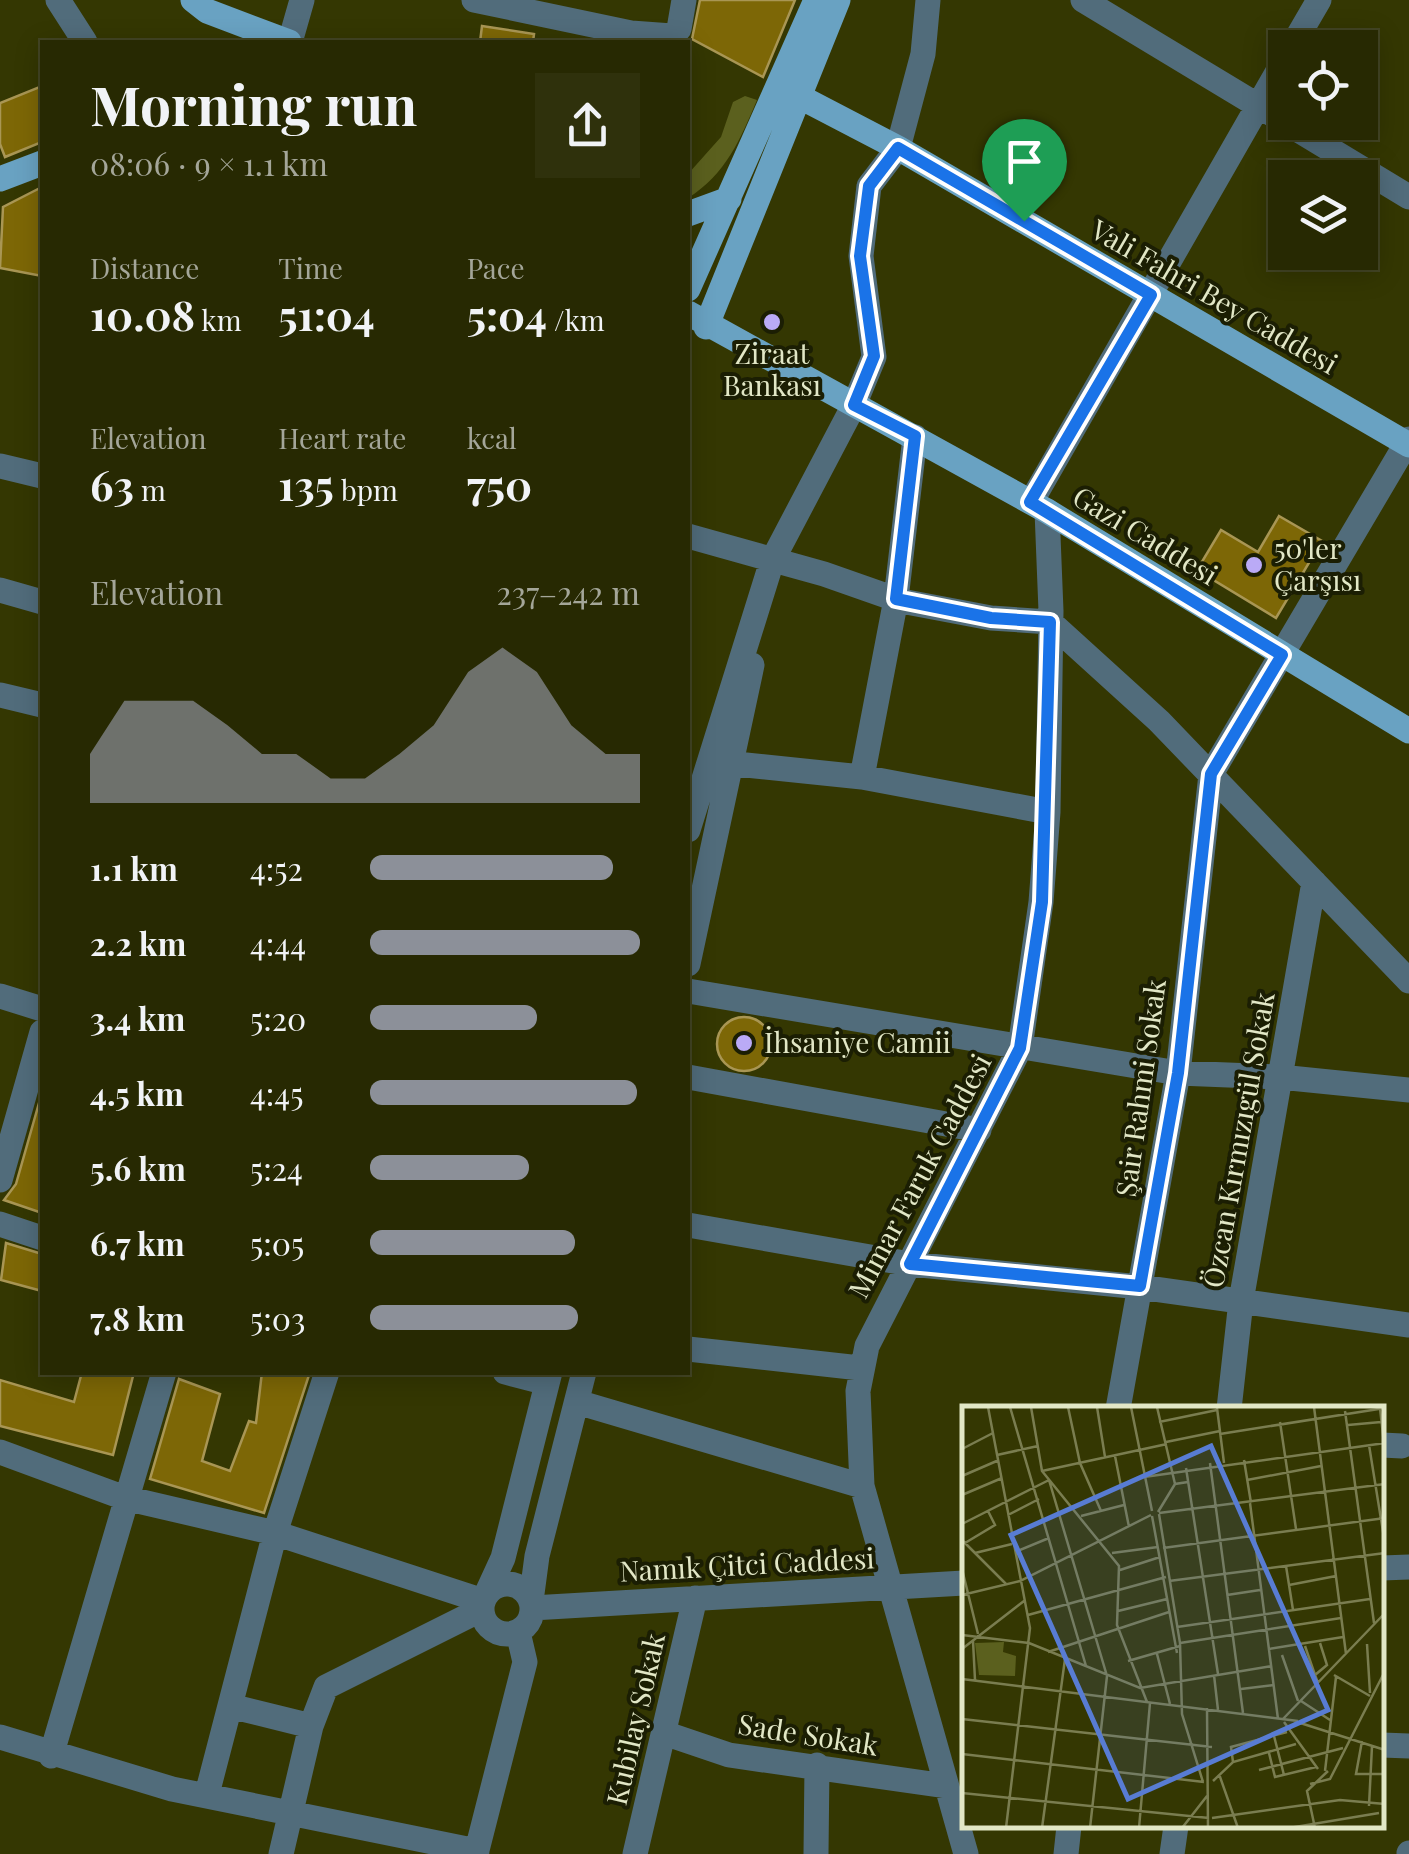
<!DOCTYPE html>
<html lang="en">
<head>
<meta charset="utf-8">
<style>
  :root { --surface:#272902; --page:#2f310c; --text:#f1f3f6; --muted:#a4a699; --line:#434524; --accent:#8c9099 }
  body { margin:0; font-family:"Playfair Display",serif; background:var(--page); color:var(--text); height:100vh; display:flex; flex-direction:column; font-size:38px; white-space:nowrap }
  * { box-sizing:border-box; margin:0 }
  p { font-size:32px; color:var(--muted) }
  .icon { flex:none; width:55px; height:55px; fill:none; stroke:currentColor; stroke-width:2; stroke-linecap:round; stroke-linejoin:round }
  .map { position:relative; flex:1; overflow:hidden }
  .side { position:absolute; left:40px; top:40px; width:650px; height:1335px; display:flex; flex-direction:column; background:var(--surface); border-radius:0px; box-shadow:0 5px 25px #0003,0 0 0 2px var(--line) }
  .side>* { flex:none }
  .fabs { position:absolute; left:1268px; top:30px; display:grid; gap:20px }
  .fabs a { display:grid; place-items:center; width:110px; height:110px; border-radius:0px; background:var(--surface); box-shadow:0 5px 25px #0003,0 0 0 2px var(--line); font-size:50px }
  .pin { position:absolute; display:grid; place-items:center; width:85px; height:85px; color:#fff; margin:-102px -42px; border-radius:50% 50% 50% 0; rotate:-45deg; box-shadow:0 0 10px #0007 }
  .pin .icon { rotate:45deg }
  .round { display:grid; place-items:center; flex:none; width:105px; height:105px; border-radius:0px; background:var(--page) }
  .head { display:flex; align-items:center; justify-content:space-between; height:170px; padding:0 50px }
  h1 { font-size:55px; font-weight:700; line-height:75px }
  .metrics { display:grid; grid-template-columns:repeat(3,1fr); gap:15px; height:170px; padding:10px 50px }
  .metrics div { display:grid; align-content:center }
  .metrics b { font-size:42px; font-weight:700 }
  .metrics small { font-size:28px; font-weight:400 }
  .metrics p { font-size:28px }
  .chart { height:280px; padding:20px 50px }
  .chart p { display:flex; justify-content:space-between }
  .chart svg { width:100%; height:180px; margin-top:10px; fill:var(--accent); opacity:.7 }
  ul { padding:0 50px; list-style:none; font-size:32px }
  li { display:grid; grid-template-columns:160px 120px 1fr; align-items:center; height:75px }
  li i { height:25px; border-radius:12px; background:var(--accent) }
  .map>svg:first-child { display:block }
  .green { fill:#5b601e }
  .building { fill:#7d6706; stroke:#a99654; stroke-width:2.5 }
  .lines { fill:none; stroke-linecap:round; stroke-linejoin:round }
  .minor { stroke:#516c7b; stroke-width:25 }
  .major { stroke:#69a2c2; stroke-width:25 }
  .route-casing { stroke:#fff; stroke-width:20 }
  .route { stroke:#1a73e8; stroke-width:12 }
  .poi-dot { fill:#baaaf6; stroke:#1b1e03; stroke-width:4 }
  .labels { text-anchor:middle; stroke-width:8; stroke-linejoin:round; paint-order:stroke }
  .street-label { font-size:28px; fill:#e2e7c6; stroke:#1b1e03 }
  .poi-label { font-size:28px; fill:#e2e7c6; stroke:#1b1e03; text-anchor:start }
  .inset-road { fill:none; stroke:#7a7d50; stroke-width:2.5 }
  .view { fill:#587cd3; fill-opacity:0.15; stroke:#587cd3; stroke-width:5 }
  .inset-edge { fill:none; stroke:#e2e7c6; stroke-width:5 }
</style>
</head>
<body>
<div class="map">
<svg width="1409" height="1854" viewBox="0 0 1409 1854">
  <rect width="100%" height="100%" fill="#343702"/>
  <path class="green" d="M745 96 757 100C740 140 726 174 688 198V174L721 137 733 102Z"/>
  <path class="building" d="M700 0H795L763 77 692 39Z
    M482 26 534 34 533 42H480Z
    M42 86V142L5 157 0 144V103Z
    M42 187V276L0 268 3 207Z
    M1279 516 1322 541 1276 618 1197 570 1221 530 1258 552Z
    M717 1044a27 27 0 1 1 54 0a27 27 0 1 1-54 0Z
    M41 1096H42V1213L4 1200 16 1184Z
    M6 1243 42 1254V1291L1 1280Z
    M82 1372H134L113 1455 0 1426V1380L74 1402Z
    M262 1372H310L264 1513 150 1479 179 1379 220 1394 202 1461 230 1471 249 1421 256 1423Z"/>
  <g class="lines">
    <path class="minor" d="M58 0 85 42
      M474 0 631 33 672 36 679 29 684 0
      M1083 0 1409 197
      M290 42 302 0
      M1291 48 1319 0
      M0 466 42 476
      M1031 502 1285 59
      M688 536 824 574 901 601 991 618 1050 622 1159 721 1409 981
      M0 590 42 602
      M0 695 42 705
      M717 762 862 777 1048 812
      M862 777 896 599 915 437
      M688 830 772 561 854 405 874 357 861 256 869 186 898 148 923 54 928 0
      M688 964 752 665
      M688 991 1178 1073 1280 1077 1409 1090
      M0 996 42 1009
      M688 1077 979 1130
      M0 1180 42 1032
      M0 1224 42 1238
      M688 1225 910 1264 1140 1287 1409 1325
      M688 1349 860 1368
      M505 1372 547 1383
      M577 1402 862 1486
      M1118 1409 1178 1073 1211 774 1409 439
      M1229 1409 1241 1301 1314 882
      M1382 1445 1402 1446
      M0 1452 125 1498 275 1533 483 1601
      M1382 1568 1409 1567
      M482 1609a25 25 0 1 1 50 0a25 25 0 1 1-50 0Z
      M486 1595 503 1558 550 1372
      M531 1601 537 1556 584 1372
      M532 1608 964 1583
      M230 1706 311 1726 326 1687 482 1609
      M664 1733 729 1755 946 1786
      M0 1737 172 1789 477 1851
      M1382 1745 1409 1746
      M51 1756 164 1372
      M207 1794 275 1533 327 1372
      M281 1854 311 1726
      M476 1854 525 1662 518 1632
      M635 1854 695 1598
      M816 1854 817 1765
      M966 1854 862 1486 858 1391 867 1346 1020 1048 1041 902 1048 812 1051 611 1047 511
      M1066 1854 1069 1826
      M1172 1854 1176 1826
      M1409 1854V1853"/>
    <path class="major" d="M193 0 207 11 289 42
      M779 86 898 148 1409 445
      M0 179 42 163
      M688 214 729 199
      M688 289 816 0
      M688 313 1047 511 1409 731
      M706 327 838 0"/>
  </g>
  <g class="lines">
    <g class="route-casing">
      <path id="route" d="M898 148 1151 295 1030 502 1282 655 1211 774 1178 1073 1140 1286 910 1264 1020 1048 1042 902 1050 622 991 618 896 599 915 436 854 405 874 356 860 256 869 186Z"/>
    </g>
    <use href="#route" class="route"/>
  </g>
  <g class="poi-dot">
    <circle cx="772" cy="322" r="10"/>
    <circle cx="1254" cy="565" r="10"/>
    <circle cx="744" cy="1043" r="10"/>
  </g>
  <g class="labels">
    <g class="street-label">
      <text transform="translate(1214 297) rotate(30)" y="10">Vali Fahri Bey Caddesi</text>
      <text transform="translate(1145 536) rotate(31)" y="10">Gazi Caddesi</text>
      <text transform="translate(1141 1088) rotate(-82)" y="10">Şair Rahmi Sokak</text>
      <text transform="translate(1239 1140) rotate(-80)" y="10">Özcan Kırmızıgül Sokak</text>
      <text transform="translate(920 1176) rotate(-62)" y="10">Mimar Faruk Caddesi</text>
      <text transform="translate(747 1565) rotate(-3)" y="10">Namık Çitci Caddesi</text>
      <text transform="translate(636 1719) rotate(-77)" y="10">Kubilay Sokak</text>
      <text transform="translate(808 1735) rotate(9)" y="10">Sade Sokak</text>
    </g>
    <g class="poi-label">
      <text x="772" y="364" text-anchor="middle">Ziraat<tspan x="772" dy="32">Bankası</tspan></text>
      <text x="1274" y="559">50'ler<tspan x="1274" dy="32">Çarşısı</tspan></text>
      <text x="764" y="1053">İhsaniye Camii</text>
    </g>
  </g>
  <g transform="translate(962 1406)">
    <rect width="422" height="422" fill="#343702"/>
    <path d="M42 236 41 246 54 250 53 270 17 269 13 237Z" fill="#5b601e"/>
    <path class="inset-road" d="M26 1 68 222 44 422M48 1 124 260M69 1 80 65 157 160 155 219 185 296M106 1 118 57 139 105M135 1 143 51M169 1 190 105M195 1 213 78M352 1 384 248M255 2 262 57M418 2 422 38M383 5 412 217M197 16 255 4M318 16 334 123M386 19 419 16M258 28 423 2M204 36 258 25M407 39 423 138M0 43 31 27M35 49 76 40M153 50 167 121M282 54 289 97M248 57 281 307M224 62 256 268M80 65 205 38M0 70 37 54M182 71 423 37M87 74 145 270 128 422M285 74 359 60M0 89 40 72M288 97 316 313M196 106 213 78 226 76M197 107 423 78M197 108 218 237 220 308 241 376M46 109 77 93M119 110 162 99M190 110 215 247M0 118 87 74M0 134 45 179M3 137 33 119 26 105M201 142 423 112M53 146 87 132M13 147 50 138M150 147 196 141M324 160 331 204M0 163 16 228M158 164 198 151M207 175 423 147M327 179 374 170M0 189 58 175 189 109M265 189 298 184M156 205 205 193M66 209 204 171M215 221 408 193M0 229 67 237 178 282 310 260M11 235 13 274M218 237 379 212M405 238 408 287M343 240 353 269M0 243 62 195M307 243 381 231M86 246 207 206M195 248 208 298M320 249 336 295M166 255 218 240M252 269 256 304M372 269 408 290M0 273 336 315M356 277 353 269 365 259 358 237M279 283 312 279M339 295 368 314M245 302 246 422M0 313 250 341M320 314 423 207M332 315 423 344M322 316 356 363M312 330 322 369M400 335 394 368H423M307 347 313 371 354 361M0 348 242 376M271 356 269 341 325 326M297 364 381 342M363 365 374 271M257 368 276 422M251 375 271 356 334 338M348 378 368 373 423 265M0 387 247 412M407 400 410 340M250 412 378 394 423 398M80 422 103 253M177 422 188 297M220 422 245 390M327 422 417 407M353 422 345 385 366 365"/>
    <path class="view" d="M249 40 366 304 166 393 49 129Z"/>
    <rect width="422" height="422" class="inset-edge"/>
  </g>
</svg>
<div class="fabs">
<a><svg class="icon" aria-label="locate" viewBox="0 0 24 24"><circle cx="12" cy="12" r="6"/><path d="M12 2v4M12 18v4M2 12h4M18 12h4"/></svg></a>
<a><svg class="icon" aria-label="layers" viewBox="0 0 24 24"><path d="M12 4l9 5-9 5-9-5zM3 14l9 5 9-5"/></svg></a>
</div>
<div class="pin" style="left:1024px;top:221px;background:#1e9e55"><svg class="icon" aria-label="arrive" viewBox="0 0 24 24"><path d="M6 21V4h12l-3 4 3 4H6"/></svg></div>
<section class="side">
<div class="head"><div><h1>Morning run</h1><p>08:06 · 9 × 1.1 km</p></div><a class="round"><svg class="icon" aria-label="share" viewBox="0 0 24 24"><path d="M12 15V3M7 8l5-5 5 5M5 13v7h14v-7"/></svg></a></div>
<div class="metrics">
<div><p>Distance</p><b>10.08<small> km</small></b></div>
<div><p>Time</p><b>51:04</b></div>
<div><p>Pace</p><b>5:04<small> /km</small></b></div>
</div>
<div class="metrics">
<div><p>Elevation</p><b>63<small> m</small></b></div>
<div><p>Heart rate</p><b>135<small> bpm</small></b></div>
<div><p>kcal</p><b>750</b></div>
</div>
<div class="chart"><p><span>Elevation</span>237–242 m</p>
<svg viewBox="0 0 160 44" preserveAspectRatio="none"><path d="M0 44V32L10 19L20 19L30 19L40 25L50 32L60 32L70 38L80 38L90 32L100 25L110 12L120 6L130 12L140 25L150 32L160 32V44z"/></svg>
</div>
<ul>
<li><b>1.1 km</b>4:52<i style="width:90%"></i></li>
<li><b>2.2 km</b>4:44<i style="width:100%"></i></li>
<li><b>3.4 km</b>5:20<i style="width:62%"></i></li>
<li><b>4.5 km</b>4:45<i style="width:99%"></i></li>
<li><b>5.6 km</b>5:24<i style="width:59%"></i></li>
<li><b>6.7 km</b>5:05<i style="width:76%"></i></li>
<li><b>7.8 km</b>5:03<i style="width:77%"></i></li>
</ul>
</section>
</div>
</body>
</html>
